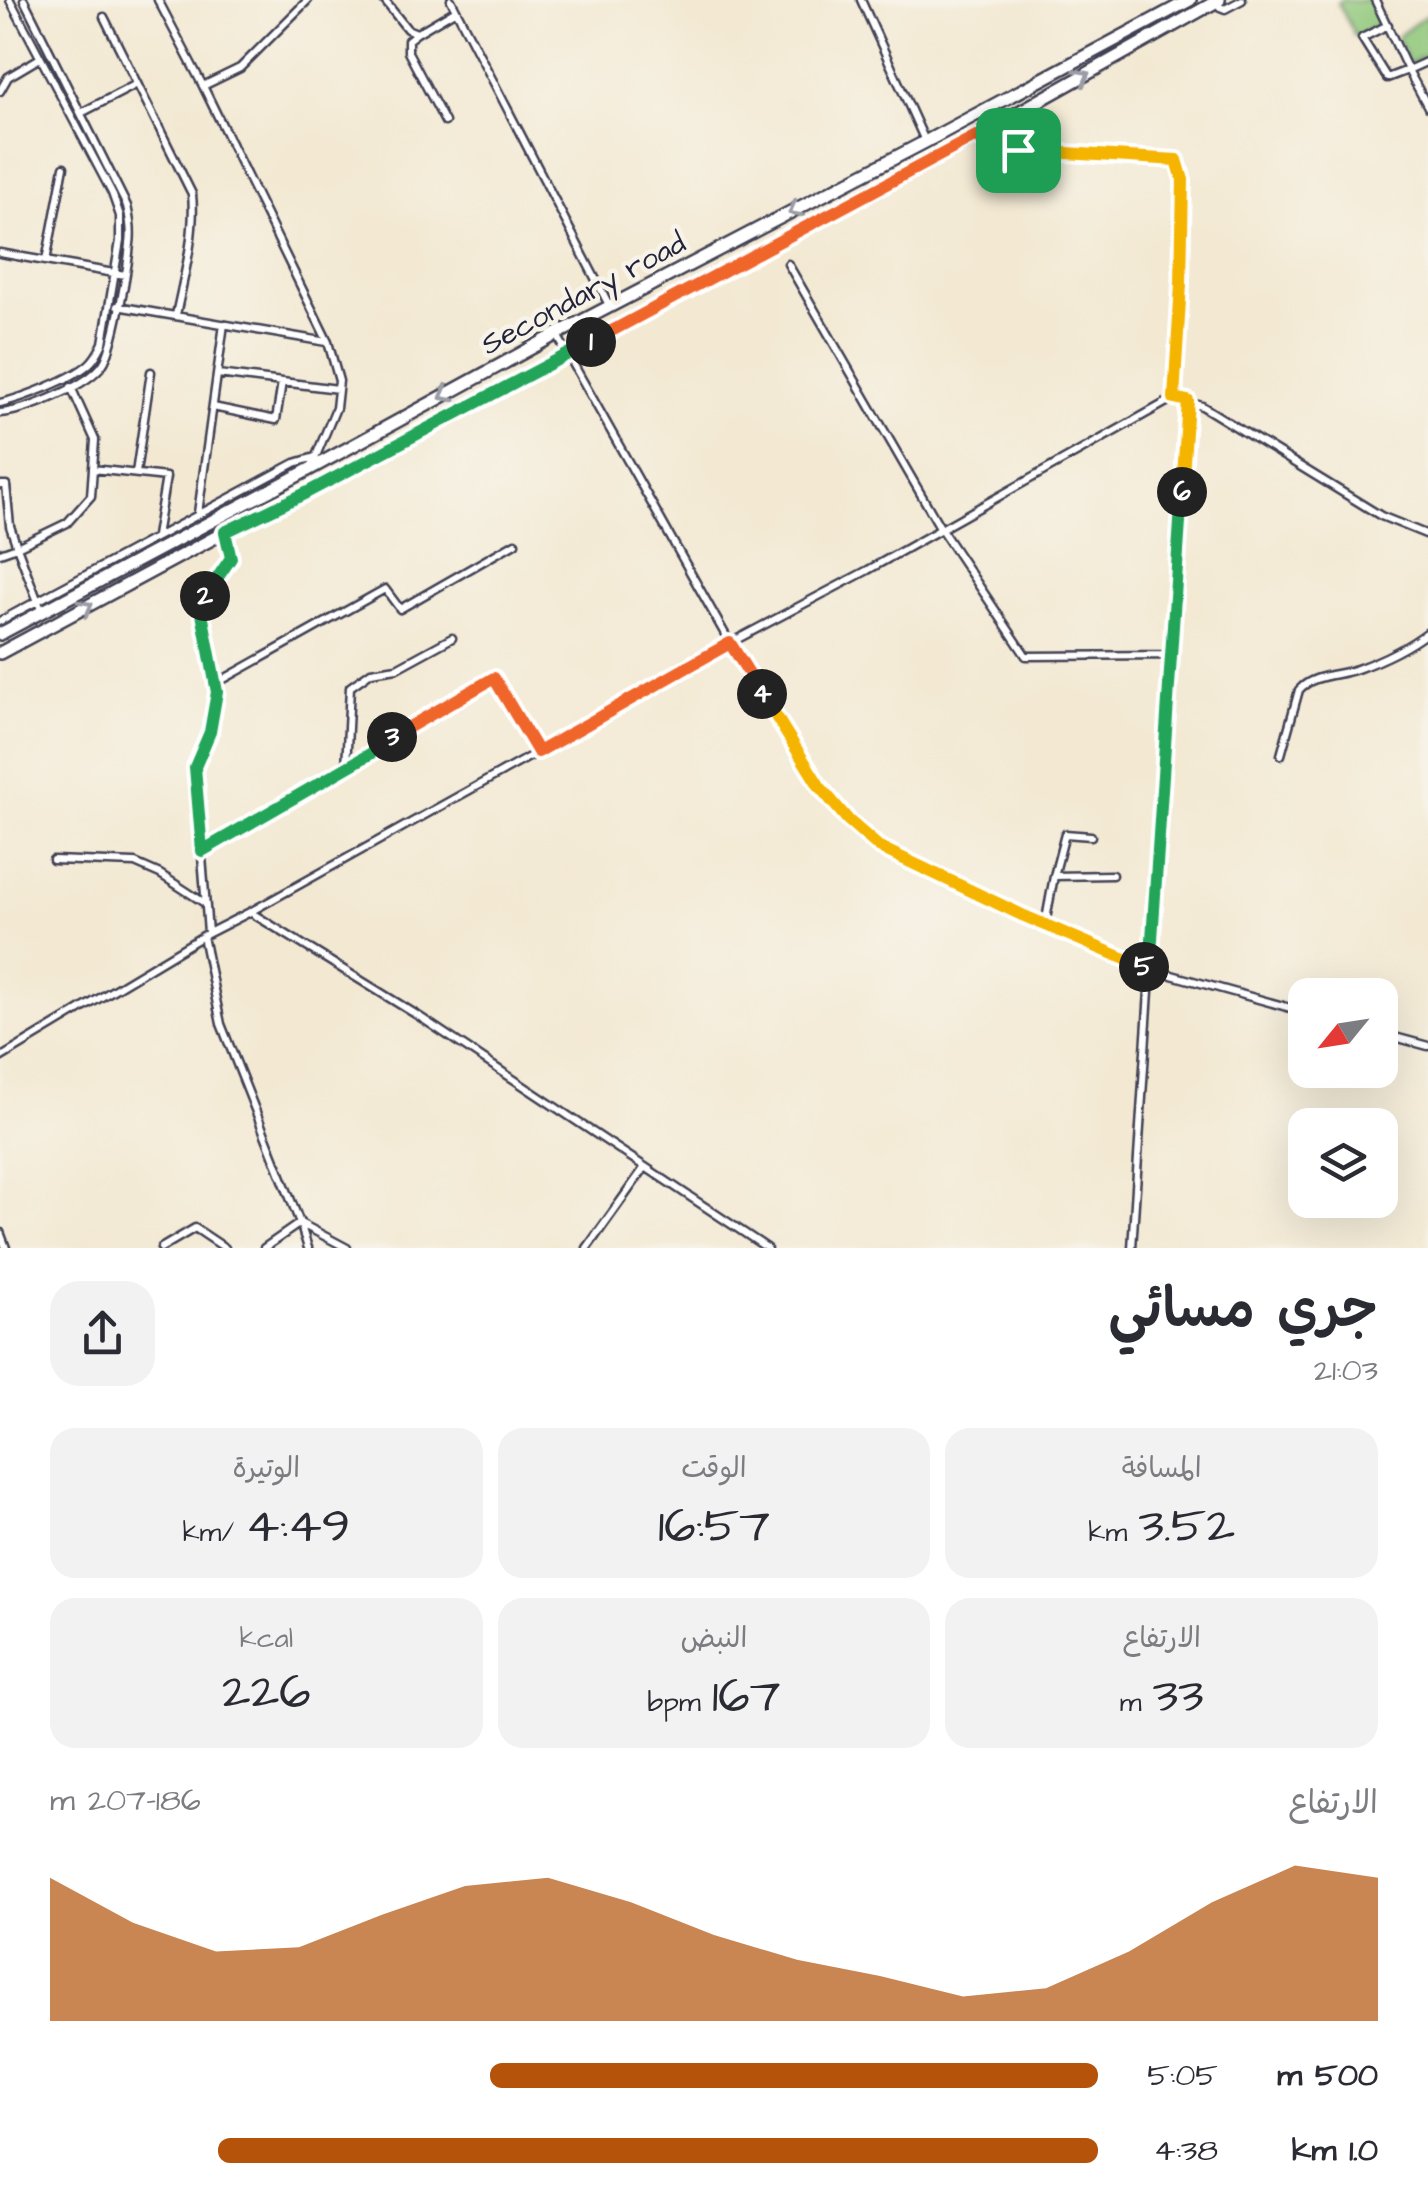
<!DOCTYPE html>
<html lang="ar">
<head>
<meta charset="utf-8">
<style>
  :root { --surface:#fff; --page:#f2f2f3; --text:#2b2b33; --muted:#7c7c81; --accent:#b45309 }
  body { margin:0; font-family:"Architects Daughter","Playpen Sans Arabic",sans-serif; background:var(--page); color:var(--text); direction:rtl; height:100vh; display:flex; flex-direction:column; font-size:38px; white-space:nowrap }
  * { box-sizing:border-box; margin:0 }
  p { font-size:32px; color:var(--muted) }
  .icon { flex:none; width:55px; height:55px; fill:none; stroke:currentColor; stroke-width:2; stroke-linecap:round; stroke-linejoin:round }
  .map { position:relative; height:1248px; overflow:hidden; direction:ltr }
  .panel { display:flex; flex-direction:column; background:var(--surface); flex:1 }
  .panel>* { flex:none }
  .needle { width:65px; rotate:240deg }
  .fabs { position:absolute; left:1288px; top:978px; display:grid; gap:20px }
  .fabs a { display:grid; place-items:center; width:110px; height:110px; border-radius:20px; background:var(--surface); box-shadow:0 10px 40px #0002; font-size:50px }
  .pin { position:absolute; display:grid; place-items:center; width:85px; height:85px; color:#fff; margin:-42px; border-radius:20px; box-shadow:0 5px 15px #0006 }
  .km { position:absolute; width:50px; height:50px; margin:-25px; border-radius:50%; background:#222; color:#fff; font-size:28px; line-height:50px; text-align:center }
  .round { display:grid; place-items:center; flex:none; width:105px; height:105px; border-radius:30px; background:var(--page) }
  .summary { display:flex; align-items:center; justify-content:space-between; height:170px; padding:0 50px }
  h1 { font-size:55px; font-weight:600; line-height:75px }
  .figures { display:grid; grid-template-columns:repeat(3,1fr); gap:15px; height:170px; padding:10px 50px }
  .figures div { display:grid; align-content:center; border-radius:25px; background:var(--page); text-align:center }
  .figures b { font-size:50px; font-weight:600 }
  .figures small { font-size:28px; font-weight:400 }
  .figures p { font-size:28px }
  .chart { height:280px; padding:20px 50px }
  .chart p { display:flex; justify-content:space-between }
  .chart svg { width:100%; height:180px; margin-top:10px; fill:var(--accent); opacity:.7 }
  ul { padding:0 50px; list-style:none; font-size:32px }
  li { display:grid; grid-template-columns:160px 120px 1fr; align-items:center; height:75px }
  li i { height:25px; border-radius:12px; background:var(--accent) }
  .map>svg:first-child { display:block }
  .green { fill:#8fc77a; stroke:#58745a; stroke-width:2.5 }
  .lines { fill:none; stroke-linecap:round; stroke-linejoin:round }
  .minor-casing { stroke:#414052; stroke-width:11 }
  .primary-casing { stroke:#414052; stroke-width:16 }
  .minor { stroke:#fff; stroke-width:6 }
  .primary { stroke:#fff; stroke-width:11 }
  .oneway { stroke:#9c9ca7 }
  .split-1-casing { stroke:#fff; stroke-width:20 }
  .split-2-casing { stroke:#fff; stroke-width:20 }
  .split-3-casing { stroke:#fff; stroke-width:20 }
  .split-4-casing { stroke:#fff; stroke-width:20 }
  .split-5-casing { stroke:#fff; stroke-width:20 }
  .split-6-casing { stroke:#fff; stroke-width:20 }
  .split-7-casing { stroke:#fff; stroke-width:20 }
  .split-1 { stroke:#f0652b; stroke-width:12 }
  .split-2 { stroke:#22a559; stroke-width:12 }
  .split-3 { stroke:#22a559; stroke-width:12 }
  .split-4 { stroke:#f0652b; stroke-width:12 }
  .split-5 { stroke:#f5b400; stroke-width:12 }
  .split-6 { stroke:#22a559; stroke-width:12 }
  .split-7 { stroke:#f5b400; stroke-width:12 }
  .labels { text-anchor:middle; stroke-width:9; stroke-linejoin:round; paint-order:stroke }
  .street-label { font-size:30px; fill:#22223b; stroke:#f7f3e8 }
</style>
</head>
<body>
<div class="map">
<svg width="1428" height="1248" viewBox="0 0 1428 1248">
  <rect width="100%" height="100%" fill="#f7f3e8"/>
  <filter id="ink" filterUnits="userSpaceOnUse"><feTurbulence type="fractalNoise" baseFrequency=".01" numOctaves="2"/><feDisplacementMap in="SourceGraphic" scale="20" xChannelSelector="R" yChannelSelector="G"/><feConvolveMatrix kernelMatrix="1 2 1 2 8 2 1 2 1" color-interpolation-filters="sRGB"/></filter>
  <filter id="wash" filterUnits="userSpaceOnUse"><feTurbulence type="fractalNoise" baseFrequency=".0048" numOctaves="4" result="noise"/><feDisplacementMap in="SourceGraphic" scale="40" xChannelSelector="R" yChannelSelector="G"/><feGaussianBlur stdDeviation="2.25" result="paint"/><feColorMatrix in="noise" values="0 0 0 0 0 0 0 0 0 0 0 0 0 0 0 0 0 1.4 0 .05"/><feComposite in="paint" operator="in"/></filter>
  <g filter="url(#wash)">
    <rect width="100%" height="100%" fill="#f3e9d3"/>
    <path class="green" d="M1342 0H1372L1383 22 1355 36 1338 3Z
      M1428 14V54L1409 64 1397 37Z"/>
  </g>
  <g filter="url(#ink)">
    <g class="lines">
      <g class="minor-casing">
        <path id="minor" d="M158 0 203 86 328 342 339 381 336 408 311 468
          M384 0 407 29 417 33 456 10
          M451 0 609 305
          M861 0 925 141
          M1375 0 1408 70 1387 78 1362 38 1388 25
          M1216 1 1220 7 1225 9 1242 0
          M104 17 192 194C196 234 184 276 176 315
          M417 33 408 40V52L445 122
          M1428 61 1408 70 1428 107
          M203 86 240 68 308 0
          M0 91 8 77 40 58
          M81 113 137 84
          M977 137 996 152 1018 149 1177 159 1183 180 1181 285 1174 398 1202 406 1381 516 1428 535
          M0 253 125 275
          M46 261 64 167
          M788 264 941 529 1026 656 1170 655
          M117 306 327 342
          M557 335 730 643 820 787 848 821 879 847 1022 915 1150 969 1305 1012
          M218 374 338 389
          M0 403C23 398 72 379 89 364 96 358 99 351 103 343L120 241V216L112 193 10 0
          M213 407 276 420 282 382
          M0 413C26 411 88 386 103 364 114 349 128 266 130 244 132 231 130 219 127 206L24 0
          M93 469 166 477 156 536
          M136 473 151 372
          M0 485H6L10 526 17 547 0 553
          M198 513 224 324
          M42 612 17 547 67 523 91 496 95 440 71 387
          M0 621 295 463 315 457
          M215 684 385 589 400 609 515 543
          M1281 755 1299 690C1313 674 1338 676 1357 669 1382 660 1407 648 1428 632
          M346 768 350 687 371 672 397 668 452 638
          M202 851 370 754 399 731 494 678 538 752
          M53 860 135 863 160 874 203 902
          M1054 876 1065 834 1091 836
          M250 912 417 1015 767 1248
          M1045 925 1054 876 1112 875
          M208 933 195 767 210 732 217 692 200 603 231 557 225 532
          M203 936 221 1024 300 1223 347 1248
          M1380 1033 1428 1046
          M0 1058 203 936 250 912 619 707 730 643 868 570 1174 398
          M0 1232 6 1248
          M161 1248 195 1228 225 1248
          M264 1248 300 1223 308 1248
          M587 1248 645 1167
          M1132 1248 1188 401"/>
      </g>
      <g class="primary-casing">
        <path id="primary" d="M0 634 310 469 557 334 925 142 1190 0
          M0 653 225 532 306 493 976 136 1219 0"/>
      </g>
      <use href="#minor" class="minor"/>
      <use href="#primary" class="primary"/>
    </g>
    <defs><path id="oneway-chevron" d="M-2-3.5L2.5 0L-2 3.5" fill="none" stroke-width="1.6" stroke-linecap="round" stroke-linejoin="round" transform="scale(2.5)"/></defs>
    <g class="oneway">
      <use href="#oneway-chevron" transform="translate(1083 76) rotate(-29)"/>
      <use href="#oneway-chevron" transform="translate(795 210) rotate(152)"/>
      <use href="#oneway-chevron" transform="translate(446 395) rotate(151)"/>
      <use href="#oneway-chevron" transform="translate(86 607) rotate(-28)"/>
    </g>
  </g>
  <g class="lines" filter="url(#ink)">
    <g class="split-1-casing">
      <path id="split-1" d="M591 342 976 136 996 152 1018 150"/>
    </g>
    <g class="split-2-casing">
      <path id="split-2" d="M205 596 231 558 225 532 306 493 591 342"/>
    </g>
    <g class="split-3-casing">
      <path id="split-3" d="M205 596 200 603 217 692 210 732 195 767 202 851 370 754 392 737"/>
    </g>
    <g class="split-4-casing">
      <path id="split-4" d="M392 737 494 678 538 752 730 643 762 694"/>
    </g>
    <g class="split-5-casing">
      <path id="split-5" d="M762 694 820 787 848 820 879 847 1022 915 1144 967"/>
    </g>
    <g class="split-6-casing">
      <path id="split-6" d="M1144 967 1150 969 1182 492"/>
    </g>
    <g class="split-7-casing">
      <path id="split-7" d="M1018 150 1177 160 1183 180 1181 284 1174 398 1188 401 1182 492"/>
    </g>
    <use href="#split-1" class="split-1"/>
    <use href="#split-2" class="split-2"/>
    <use href="#split-3" class="split-3"/>
    <use href="#split-4" class="split-4"/>
    <use href="#split-5" class="split-5"/>
    <use href="#split-6" class="split-6"/>
    <use href="#split-7" class="split-7"/>
  </g>
  <g class="labels">
    <g class="street-label">
      <text transform="translate(583 293) rotate(-28)" y="10">Secondary road</text>
    </g>
  </g>
</svg>
<div class="fabs">
<a><svg class="needle" viewBox="-14 -14 28 28"><path d="M0-13l5 13h-10z" fill="#e53935"/><path d="M0 13l5-13h-10z" fill="#7c7c81"/></svg></a>
<a><svg class="icon" aria-label="layers" viewBox="0 0 24 24"><path d="M12 4l9 5-9 5-9-5zM3 14l9 5 9-5"/></svg></a>
</div>
<div class="pin" style="left:1018px;top:150px;background:#1e9e55"><svg class="icon" aria-label="arrive" viewBox="0 0 24 24"><path d="M6 21V4h12l-3 4 3 4H6"/></svg></div>
<b class="km" style="left:591px;top:342px">1</b>
<b class="km" style="left:205px;top:596px">2</b>
<b class="km" style="left:392px;top:737px">3</b>
<b class="km" style="left:762px;top:694px">4</b>
<b class="km" style="left:1144px;top:967px">5</b>
<b class="km" style="left:1182px;top:492px">6</b>
</div>
<section class="panel">
<div class="summary"><div><h1>جري مسائي</h1><p>21:03</p></div><a class="round"><svg class="icon" aria-label="share" viewBox="0 0 24 24"><path d="M12 15V3M7 8l5-5 5 5M5 13v7h14v-7"/></svg></a></div>
<div class="figures">
<div><p>المسافة</p><b>3.52<small> km</small></b></div>
<div><p>الوقت</p><b>16:57</b></div>
<div><p>الوتيرة</p><b>4:49<small> /km</small></b></div>
</div>
<div class="figures">
<div><p>الارتفاع</p><b>33<small> m</small></b></div>
<div><p>النبض</p><b>167<small> bpm</small></b></div>
<div><p>kcal</p><b>226</b></div>
</div>
<div class="chart"><p><span>الارتفاع</span>186–207 m</p>
<svg viewBox="0 0 160 44" preserveAspectRatio="none"><path d="M0 44V9L10 20L20 27L30 26L40 18L50 11L60 9L70 15L80 23L90 29L100 33L110 38L120 36L130 27L140 15L150 6L160 9V44z"/></svg>
</div>
<ul>
<li><b>500 m</b>5:05<i style="width:58%"></i></li>
<li><b>1.0 km</b>4:38<i style="width:84%"></i></li>
</ul>
</section>
</body>
</html>
